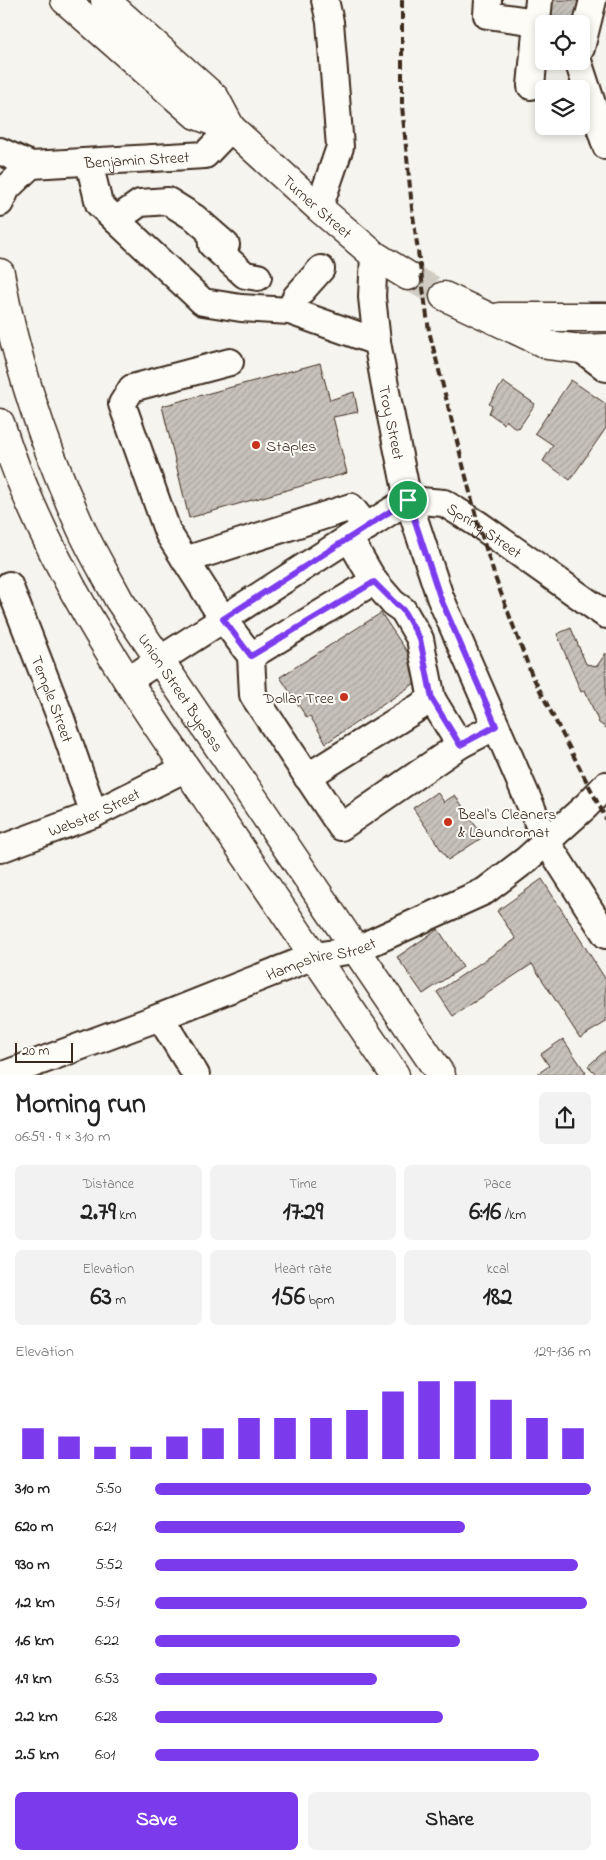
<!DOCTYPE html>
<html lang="en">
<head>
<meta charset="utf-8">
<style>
  :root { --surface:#fff; --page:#f2f2f2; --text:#222; --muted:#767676; --accent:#7c3aed }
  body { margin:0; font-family:"Indie Flower",sans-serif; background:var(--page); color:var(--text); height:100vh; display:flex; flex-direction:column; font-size:19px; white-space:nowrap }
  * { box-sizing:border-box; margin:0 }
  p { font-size:16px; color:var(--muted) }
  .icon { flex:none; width:28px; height:28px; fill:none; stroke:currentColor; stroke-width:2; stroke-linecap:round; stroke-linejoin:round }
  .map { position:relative; height:1075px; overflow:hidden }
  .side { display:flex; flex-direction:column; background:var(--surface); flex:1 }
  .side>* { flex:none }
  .buttons { position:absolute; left:535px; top:15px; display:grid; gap:10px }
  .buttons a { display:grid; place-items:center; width:55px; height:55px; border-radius:8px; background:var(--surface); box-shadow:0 2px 8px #0003; font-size:25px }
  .scale { position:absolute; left:15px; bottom:12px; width:58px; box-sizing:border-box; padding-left:5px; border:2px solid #3b2a1e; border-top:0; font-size:14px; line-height:18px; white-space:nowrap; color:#3b2a1e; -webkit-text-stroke:4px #fdfcf7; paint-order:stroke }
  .pin { position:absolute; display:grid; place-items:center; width:42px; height:42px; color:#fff; margin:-21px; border:2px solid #fff; border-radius:50%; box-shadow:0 1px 5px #0007 }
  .round { display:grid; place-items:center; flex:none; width:52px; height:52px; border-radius:8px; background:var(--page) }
  .overview { display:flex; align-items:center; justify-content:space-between; height:85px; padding:0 15px }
  h1 { font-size:28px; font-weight:700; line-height:38px }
  .metrics { display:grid; grid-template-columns:repeat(3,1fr); gap:8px; height:85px; padding:5px 15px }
  .metrics div { display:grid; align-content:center; border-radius:8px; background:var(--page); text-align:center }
  .metrics b { font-size:25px; font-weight:700 }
  .metrics small { font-size:14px; font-weight:400 }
  .metrics p { font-size:14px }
  .chart { height:140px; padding:10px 15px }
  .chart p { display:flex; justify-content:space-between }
  .chart svg { width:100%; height:90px; margin-top:5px; stroke:var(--accent); stroke-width:6 }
  .primary-button { display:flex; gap:10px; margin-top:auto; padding:10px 15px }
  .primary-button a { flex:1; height:58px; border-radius:8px; background:var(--accent); color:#fff; font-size:20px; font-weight:700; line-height:58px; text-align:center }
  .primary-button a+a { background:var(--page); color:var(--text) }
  ul { padding:0 15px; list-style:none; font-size:16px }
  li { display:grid; grid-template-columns:80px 60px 1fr; align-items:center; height:38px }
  li i { height:12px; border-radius:6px; background:var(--accent) }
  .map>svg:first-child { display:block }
  .building { fill:url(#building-hatch); stroke:#3b2a1e }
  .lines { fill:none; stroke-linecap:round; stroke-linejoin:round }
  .highway-tunnel { stroke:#d0ccc4; stroke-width:28; stroke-dasharray:28 14; stroke-linecap:butt }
  .minor-casing { stroke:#3b2a1e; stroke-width:30 }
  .highway-casing { stroke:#3b2a1e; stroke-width:31 }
  .minor { stroke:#fdfcf7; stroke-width:26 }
  .highway { stroke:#fdfcf7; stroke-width:28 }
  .rail { stroke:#3b2a1e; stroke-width:4; stroke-dasharray:8 4; stroke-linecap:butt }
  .route-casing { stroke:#fff; stroke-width:10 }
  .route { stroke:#7c3aed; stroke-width:6 }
  .poi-dot { fill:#c8321e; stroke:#fdfcf7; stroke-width:2 }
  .labels { text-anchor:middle; stroke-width:4; stroke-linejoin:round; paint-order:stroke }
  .street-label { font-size:16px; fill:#3b2a1e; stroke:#fdfcf7 }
  .poi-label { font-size:16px; fill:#3b2a1e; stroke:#fdfcf7; text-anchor:start }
</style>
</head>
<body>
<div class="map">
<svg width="606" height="1075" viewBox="0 0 606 1075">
  <defs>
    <pattern id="building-hatch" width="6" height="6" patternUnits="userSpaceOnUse" patternTransform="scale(1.25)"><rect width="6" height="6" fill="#c7c1bb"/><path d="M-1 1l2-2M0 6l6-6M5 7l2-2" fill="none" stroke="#aca6a0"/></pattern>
  </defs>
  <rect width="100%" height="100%" fill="#f5f4ee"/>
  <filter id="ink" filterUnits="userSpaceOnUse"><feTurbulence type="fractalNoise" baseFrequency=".02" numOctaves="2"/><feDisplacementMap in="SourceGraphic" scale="10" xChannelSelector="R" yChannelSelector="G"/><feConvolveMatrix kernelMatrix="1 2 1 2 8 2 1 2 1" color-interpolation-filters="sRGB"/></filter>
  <g filter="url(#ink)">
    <path class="building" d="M551 0H578L575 24H549Z
      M320 363 330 400 354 392 358 412 333 417 347 473 189 518 162 406Z
      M571 380 606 404V428L570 480 543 461 553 445 535 433Z
      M503 382 535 404 519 428 517 427 516 429 506 420 504 424 489 413 492 406 489 404Z
      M381 613 424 677 326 743 310 716 307 718 280 677Z
      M571 628 586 664 597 666 606 653V728L599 723 585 690 581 692 557 634Z
      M437 792 444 802 455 795 483 837 448 860 413 808Z
      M542 879 606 980V1022L580 1038 532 964 453 1016 437 992 516 939 497 911Z
      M438 929 463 967 423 994 397 957Z
      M563 1039 586 1073 583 1075H536L549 1066 541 1054Z
      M606 1050V1075H597L588 1066Z"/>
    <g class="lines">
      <path class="highway-tunnel" d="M408 276 444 296"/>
      <g class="minor-casing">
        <g id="minor">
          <path d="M488 0 487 15 537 22"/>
          <path d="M581 48 593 0"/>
          <path d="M578 61 606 146"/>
          <path d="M531 86 539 0"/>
          <path id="s1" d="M0 151 31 165 205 155 231 128"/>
          <path d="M89 162 99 204 203 302 241 308 290 311 377 342"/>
          <path d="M0 203 7 188 31 165"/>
          <path d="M319 208 340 147 330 22 325 0"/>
          <path d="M116 220 140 203 168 201 195 218 226 245"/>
          <path d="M211 235 212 245 245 275 258 277"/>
          <path id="s2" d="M374 255 372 297 377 342 387 397 408 500 440 597 546 841 606 935"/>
          <path d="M290 311 296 297 321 269"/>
          <path d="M581 349 606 368"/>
          <path d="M230 362 132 388 122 404 168 533 223 619 251 656 253 695 341 827 460 745 496 726"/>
          <path d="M185 560 351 507 367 527"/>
          <path d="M374 581 393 603 403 610 420 639 432 699"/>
          <path id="s3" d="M9 585 61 719 94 814"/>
          <path d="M251 656 374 581 349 538"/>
          <path id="s4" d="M127 681 408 500 444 503 478 524 606 615"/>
          <path d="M307 777 432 699 460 745"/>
          <path id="s5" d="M0 849 94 814 186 768"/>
          <path d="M160 1017 196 1075"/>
          <path id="s6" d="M3 1075 160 1017 314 956 355 950 485 891 527 859 586 806 606 785"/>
        </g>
      </g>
      <g class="highway-casing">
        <g id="highway">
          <path d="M65 0 196 115 231 128"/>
          <path id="s7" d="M105 0 215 98 231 128 319 208 374 255 408 276"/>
          <path id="s8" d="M0 273C15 361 44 445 80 526 91 551 106 575 119 600L441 1075"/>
          <path d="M444 296 548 345 581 349 606 348"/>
          <path d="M500 317H606"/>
          <path d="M0 423C44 562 125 679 207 799 270 891 333 983 395 1075"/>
        </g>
      </g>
      <use href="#minor" class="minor"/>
      <use href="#highway" class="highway"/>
      <path class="rail" d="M402 0V106L412 208 429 331 478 524 496 580 531 673 606 819"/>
    </g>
  </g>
  <g class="lines" filter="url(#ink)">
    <g class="route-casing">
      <path id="route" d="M408 500 440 597 496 726 460 745 432 699 420 639 403 610 394 602 374 582 251 656 223 619Z"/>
    </g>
    <use href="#route" class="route"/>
  </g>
  <g class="poi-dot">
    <circle cx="256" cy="445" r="5"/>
    <circle cx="344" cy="697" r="5"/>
    <circle cx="448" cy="822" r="5"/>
  </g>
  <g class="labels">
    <g class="street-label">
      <text dy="6" stroke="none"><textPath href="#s1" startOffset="140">Benjamin Street</textPath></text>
      <text dy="6" stroke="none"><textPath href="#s7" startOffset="298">Turner Street</textPath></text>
      <text dy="6" stroke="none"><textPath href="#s2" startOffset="169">Troy Street</textPath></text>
      <text dy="6" stroke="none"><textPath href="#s4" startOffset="419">Spring Street</textPath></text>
      <text dy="6" stroke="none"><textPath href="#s8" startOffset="461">Union Street Bypass</textPath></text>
      <text dy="6" stroke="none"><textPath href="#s3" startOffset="122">Temple Street</textPath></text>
      <text dy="6" stroke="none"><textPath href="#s5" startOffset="101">Webster Street</textPath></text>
      <text dy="6" stroke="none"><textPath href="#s6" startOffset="339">Hampshire Street</textPath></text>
    </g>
    <g class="poi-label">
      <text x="266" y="451">Staples</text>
      <text x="334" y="703" text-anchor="end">Dollar Tree</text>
      <text x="458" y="819">Beal's Cleaners<tspan x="458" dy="18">&amp; Laundromat</tspan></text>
    </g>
  </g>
</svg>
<div class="buttons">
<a><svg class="icon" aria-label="locate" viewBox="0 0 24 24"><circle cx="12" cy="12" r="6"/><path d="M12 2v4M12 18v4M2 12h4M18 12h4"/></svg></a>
<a><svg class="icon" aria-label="layers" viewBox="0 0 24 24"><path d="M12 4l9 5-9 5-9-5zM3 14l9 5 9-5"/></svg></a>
</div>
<div class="scale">20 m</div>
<div class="pin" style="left:408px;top:500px;background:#1e9e55"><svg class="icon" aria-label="arrive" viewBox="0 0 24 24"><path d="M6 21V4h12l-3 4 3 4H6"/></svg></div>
</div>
<section class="side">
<div class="overview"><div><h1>Morning run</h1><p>06:59 · 9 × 310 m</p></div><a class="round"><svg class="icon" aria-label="share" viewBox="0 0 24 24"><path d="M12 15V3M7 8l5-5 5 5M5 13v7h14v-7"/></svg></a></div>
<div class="metrics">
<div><p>Distance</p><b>2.79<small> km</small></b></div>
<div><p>Time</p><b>17:29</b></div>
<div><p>Pace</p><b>6:16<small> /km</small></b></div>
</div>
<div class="metrics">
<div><p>Elevation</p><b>63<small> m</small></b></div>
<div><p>Heart rate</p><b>156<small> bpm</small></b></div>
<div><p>kcal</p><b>182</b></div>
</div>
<div class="chart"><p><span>Elevation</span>129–136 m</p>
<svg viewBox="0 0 160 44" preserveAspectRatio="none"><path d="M5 44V29M15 44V33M25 44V38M35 44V38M45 44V33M55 44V29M65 44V24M75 44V24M85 44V24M95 44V20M105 44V11M115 44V6M125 44V6M135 44V15M145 44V24M155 44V29"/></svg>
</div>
<ul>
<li><b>310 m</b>5:50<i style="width:100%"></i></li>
<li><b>620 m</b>6:21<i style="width:71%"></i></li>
<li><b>930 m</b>5:52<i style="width:97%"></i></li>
<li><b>1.2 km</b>5:51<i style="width:99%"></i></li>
<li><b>1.6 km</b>6:22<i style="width:70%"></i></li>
<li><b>1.9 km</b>6:53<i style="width:51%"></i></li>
<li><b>2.2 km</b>6:28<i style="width:66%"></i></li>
<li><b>2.5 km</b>6:01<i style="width:88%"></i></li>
</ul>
<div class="primary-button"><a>Save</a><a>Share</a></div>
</section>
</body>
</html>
